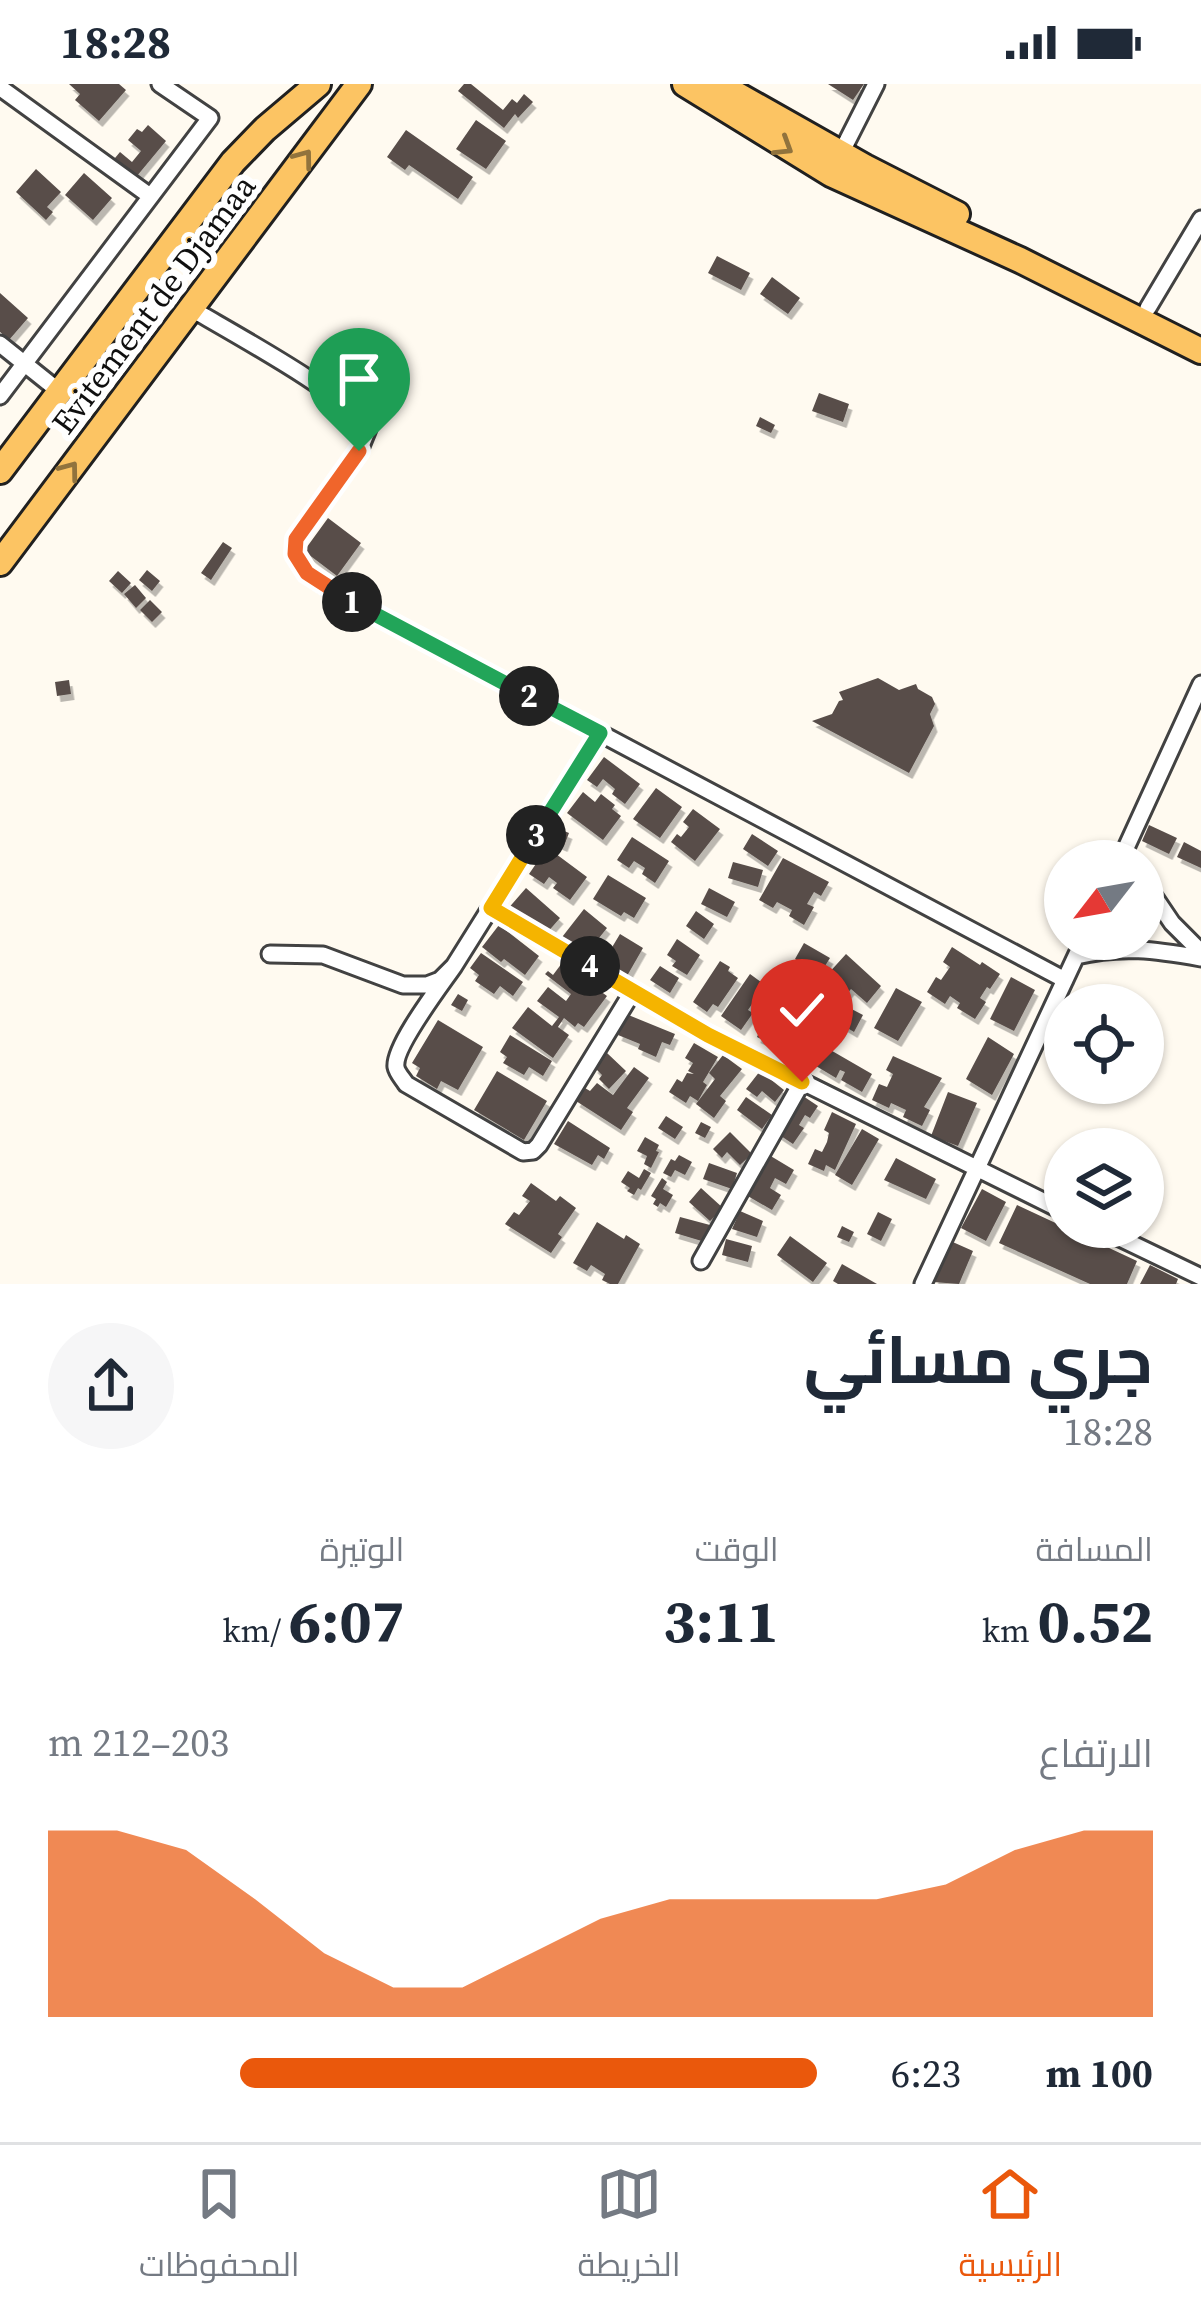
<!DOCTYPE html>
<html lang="ar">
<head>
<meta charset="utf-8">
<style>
  :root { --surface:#fff; --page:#f6f6f7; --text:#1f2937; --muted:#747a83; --line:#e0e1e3; --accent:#ea580c }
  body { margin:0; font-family:"Source Serif 4",Cairo,serif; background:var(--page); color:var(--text); direction:rtl; height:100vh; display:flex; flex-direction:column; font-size:45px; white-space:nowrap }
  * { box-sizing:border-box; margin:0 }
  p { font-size:39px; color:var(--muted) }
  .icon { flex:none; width:66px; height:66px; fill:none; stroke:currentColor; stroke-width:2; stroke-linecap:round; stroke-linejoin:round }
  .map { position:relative; height:1200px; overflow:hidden; direction:ltr }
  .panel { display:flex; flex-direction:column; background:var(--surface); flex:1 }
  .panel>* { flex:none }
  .needle { width:78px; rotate:239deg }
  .buttons { position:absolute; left:1044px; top:756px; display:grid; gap:24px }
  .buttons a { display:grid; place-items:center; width:120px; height:120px; border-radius:50%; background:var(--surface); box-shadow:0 3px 9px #0004; font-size:60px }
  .pin { position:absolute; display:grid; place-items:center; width:102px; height:102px; color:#fff; margin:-123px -51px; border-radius:50% 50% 50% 0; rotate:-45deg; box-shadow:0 0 12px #0007 }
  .pin .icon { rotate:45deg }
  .km { position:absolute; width:60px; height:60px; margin:-30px; border-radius:50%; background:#222; color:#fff; font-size:33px; line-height:60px; text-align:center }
  .round { display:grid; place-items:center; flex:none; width:126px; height:126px; border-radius:63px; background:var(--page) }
  .summary { display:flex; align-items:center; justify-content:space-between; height:204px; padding:0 48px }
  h1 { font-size:66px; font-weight:700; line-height:90px }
  .stats { display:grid; grid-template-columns:repeat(3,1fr); gap:18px; height:204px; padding:12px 48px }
  .stats div { display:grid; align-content:center }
  .stats b { font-size:60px; font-weight:700 }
  .stats small { font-size:33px; font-weight:400 }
  .stats p { font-size:33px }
  .chart { height:336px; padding:24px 48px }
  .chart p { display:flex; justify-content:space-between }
  .chart svg { width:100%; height:216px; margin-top:12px; fill:var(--accent); opacity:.7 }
  ul { padding:0 48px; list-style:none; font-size:39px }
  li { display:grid; grid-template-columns:192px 144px 1fr; align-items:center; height:90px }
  li i { height:30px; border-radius:15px; background:var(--accent) }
  .status { display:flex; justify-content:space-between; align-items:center; height:84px; padding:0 60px; background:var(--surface); direction:ltr }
  .status svg { height:33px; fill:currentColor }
  .tabs { display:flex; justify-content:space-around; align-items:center; height:168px; border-top:3px solid var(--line); background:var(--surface); font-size:33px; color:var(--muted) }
  .tabs a { display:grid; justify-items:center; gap:6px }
  .tabs .selected { color:var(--accent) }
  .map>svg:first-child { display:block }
  .building { fill:#584e4a; filter:url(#shadow) }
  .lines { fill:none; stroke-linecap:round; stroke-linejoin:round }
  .street-casing { stroke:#424242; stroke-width:21 }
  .primary-casing { stroke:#202020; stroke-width:30 }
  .street { stroke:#fff; stroke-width:15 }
  .primary { stroke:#fcc463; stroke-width:24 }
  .oneway { stroke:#91733d }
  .split-1-casing { stroke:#fff; stroke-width:24 }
  .split-2-casing { stroke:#fff; stroke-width:24 }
  .split-3-casing { stroke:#fff; stroke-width:24 }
  .split-4-casing { stroke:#fff; stroke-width:24 }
  .split-5-casing { stroke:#fff; stroke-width:24 }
  .split-1 { stroke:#f0652b; stroke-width:15 }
  .split-2 { stroke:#22a559; stroke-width:15 }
  .split-3 { stroke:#22a559; stroke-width:15 }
  .split-4 { stroke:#f5b400; stroke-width:15 }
  .split-5 { stroke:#f5b400; stroke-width:15 }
  .labels { text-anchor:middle; stroke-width:12; stroke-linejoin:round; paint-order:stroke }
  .street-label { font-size:33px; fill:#0f0f0f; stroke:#fff }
</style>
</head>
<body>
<div class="status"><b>18:28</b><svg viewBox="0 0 49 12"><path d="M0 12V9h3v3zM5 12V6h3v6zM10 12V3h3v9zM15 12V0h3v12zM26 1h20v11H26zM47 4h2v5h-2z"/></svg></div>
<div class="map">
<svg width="1201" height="1200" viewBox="0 0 1201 1200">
  <defs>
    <filter id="shadow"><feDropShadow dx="3.5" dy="6" stdDeviation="0" flood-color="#0004"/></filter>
  </defs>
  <rect width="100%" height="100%" fill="#fffaf0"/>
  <path class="building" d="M69 0H119L126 6 99 37 75 16 80 10Z
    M464 0H471L503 26 512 15 517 19 524 10 533 18 518 34 515 30 504 44 458 7Z
    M828 0H864L853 16Z
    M476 36 506 57 486 85 456 65Z
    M148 41 166 57 127 104 105 86 120 68 132 78 141 67 128 56 137 45 142 48Z
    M406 46 473 93 458 115 409 81 405 86 387 73Z
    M36 85 61 108 47 123 53 128 46 136 16 108Z
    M84 89 112 114 93 136 65 111Z
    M717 172 750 189 741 206 708 189Z
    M772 193 800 214 788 230 760 210Z
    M0 209 28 234 9 256 0 248Z
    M819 309 849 320 843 338 812 327Z
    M760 333 775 341 771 349 756 342Z
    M328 434 361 459 337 492 304 467Z
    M223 458 232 464 211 496 201 489Z
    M147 486 160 497 152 507 139 496Z
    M118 487 131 499 122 509 109 497Z
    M135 501 146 514 136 524 124 510Z
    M150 516 162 528 152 538 140 526Z
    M878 594 899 606 916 600 918 605 932 613 935 620 930 630 934 642 909 689 812 637 832 630 839 617 843 616 839 608Z
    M69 596 71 610 57 612 55 598Z
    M604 673 640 700 625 720 612 710 615 705 603 695 597 703 587 696Z
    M656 704 682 723 660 754 633 735Z
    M583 708 595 718 601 710 615 721 612 725 621 732 603 756 567 729Z
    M693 725 720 745 695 777 671 758 677 750 681 753 689 743 683 738Z
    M1149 741 1177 754 1169 770 1142 757Z
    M557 744 569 749 564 762 552 757Z
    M752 750 778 767 768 782 743 765Z
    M632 753 669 777 655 799 642 790 645 784 634 777 629 784 617 776Z
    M1184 758 1201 767V784L1177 773Z
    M552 767 587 793 570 816 553 804 557 799 549 793 544 800 529 790 542 771 547 775Z
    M783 774 829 798 821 812 814 808 807 820 814 823 804 841 789 832 792 826 777 818 773 824 759 816Z
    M733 778 763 786 758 803 728 794Z
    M608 791 646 814 634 834 624 828 621 832 593 815Z
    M526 804 560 834 546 850 506 827Z
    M709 804 735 818 727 833 701 820Z
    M584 825 607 844 591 864 595 866 586 878 559 857Z
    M696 827 714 840 704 855 686 842Z
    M499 841 539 872 525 891 504 875 501 878 482 863Z
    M620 850 643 864 623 899 596 883 602 873 605 875Z
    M677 855 700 871 687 891 672 882 676 877 667 871Z
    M804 859 830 874 820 890 795 875Z
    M952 863 980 881 982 878 1000 890 990 905 987 903 980 914 986 918 975 935 957 924 960 919 950 912 945 920 927 908 936 893 941 896 950 883 943 878Z
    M481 869 523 898 513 912 500 902 494 910 475 897 479 891 470 884Z
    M846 870 881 902 867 919 851 905 847 910 827 891Z
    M720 877 730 883 728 887 738 894 718 923 713 920 707 928 693 918Z
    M562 879 607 912 584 943 578 939 575 943 564 934 558 943 569 951 553 974 512 944 528 923 552 942 559 933 537 917 548 903 566 917 571 910 545 890 548 887 553 891Z
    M660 882 679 894 670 909 650 896Z
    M790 884 810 898 801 911 780 897Z
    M750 890 765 901 748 926 753 929 741 946 721 932Z
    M1011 893 1035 906 1014 947 990 935Z
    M896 904 922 918 898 957 874 944Z
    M819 908 863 931 854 948 844 942 841 947 808 929Z
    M458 910 468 916 462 927 451 921Z
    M626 930 675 950 670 961 662 958 656 973 638 965 640 960 618 951Z
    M766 933 811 955 802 975 757 953Z
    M438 936 483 963 458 1006 441 997 437 1005 416 992 420 984 412 979Z
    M510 951 552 977 543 992 529 983 524 991 503 979 507 973 500 968Z
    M988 953 1014 970 992 1011 966 995Z
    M694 959 718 973 703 998 707 1001 698 1017 690 1012 686 1019 669 1008 677 995 682 998 687 989 694 990 688 987 693 979 685 974Z
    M827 964 872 990 862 1008 841 996 845 988 840 986 836 994 816 982Z
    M607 969 626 987 609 1005 599 995 602 991 594 983Z
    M723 971 742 985 720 1012 726 1017 714 1034 696 1020 715 995 709 989Z
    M893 972 942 994 924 1023 930 1026 922 1042 903 1033 906 1026 891 1019 889 1024 872 1016 879 1000 887 1003 893 990 886 986Z
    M634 983 649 994 627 1024 633 1028 621 1046 576 1017 585 1004 590 1007 597 999 613 1011Z
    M497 987 547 1017 524 1056 474 1026Z
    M760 987 784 1006 775 1018 762 1007 757 1013 746 1005Z
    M948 1008 977 1019 958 1062 931 1052Z
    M800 1010 818 1022 810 1034 805 1031 799 1041 804 1044 793 1060 775 1048Z
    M746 1013 772 1031 762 1045 737 1026Z
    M832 1028 856 1040 835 1086 826 1081 824 1087 808 1080 815 1065 822 1068 827 1058 829 1049 824 1046Z
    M666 1032 683 1043 675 1055 658 1044Z
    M568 1037 610 1064 604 1075 598 1071 592 1081 554 1060Z
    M701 1038 711 1043 705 1054 695 1049Z
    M862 1045 879 1055 852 1101 835 1091Z
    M730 1048 752 1070 740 1081 727 1068 722 1074 713 1065Z
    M645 1053 659 1061 656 1067 659 1068 651 1084 644 1080 647 1072 637 1067Z
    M679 1071 692 1078 685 1091 675 1086 671 1093 663 1089 671 1075 675 1077Z
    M769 1071 794 1086 786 1100 775 1094 770 1104 781 1111 772 1126 746 1111Z
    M896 1074 936 1095 926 1115 884 1096Z
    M709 1079 737 1089 732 1105 703 1095Z
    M644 1085 651 1089 641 1106 638 1104 634 1111 627 1107 630 1104 621 1098 628 1087 639 1094Z
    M662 1094 667 1098 663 1105 673 1111 666 1123 660 1119 658 1123 653 1120 656 1115 651 1112Z
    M531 1099 556 1117 560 1112 576 1124 558 1150 562 1153 551 1169 505 1140 514 1128 519 1131 530 1117 522 1112Z
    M701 1104 723 1124 710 1137 689 1118Z
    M982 1105 1006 1118 986 1157 961 1144Z
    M1017 1121 1137 1177 1127 1200H1090L999 1159Z
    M740 1127 763 1137 757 1153 732 1145Z
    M878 1128 892 1135 881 1157 867 1150Z
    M680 1133 710 1141 705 1158 675 1149Z
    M597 1138 624 1155 626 1151 640 1160 618 1200H610L602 1196 605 1190 591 1181 587 1187 573 1179Z
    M842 1142 854 1148 849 1158 837 1153Z
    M790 1152 827 1179 813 1198 777 1171Z
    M726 1155 752 1162 748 1178 722 1171Z
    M946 1155 973 1167 959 1200 933 1198 936 1190 932 1188Z
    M842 1180 877 1200H838L833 1197Z
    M1150 1181 1178 1195 1176 1200H1140Z"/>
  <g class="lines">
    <g class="street-casing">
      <path id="street" d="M2 5 150 112
        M837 77 876 0
        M1148 224 1201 135
        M192 225C227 246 353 314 368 345L359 367 296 455 295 470 307 489 334 508 1065 896
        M0 260 60 308
        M0 312 210 34 160 0
        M1120 777 1201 600
        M1143 796 1172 839 1201 868
        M491 824 708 951 1065 1128
        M270 870 323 871 403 901H427L440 896 454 882 600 649
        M1076 872C1122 861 1155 866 1201 874
        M454 882C441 901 393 963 396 983 397 989 403 995 406 1000L523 1068 533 1067 539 1061 633 907
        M1097 1143 1201 1193
        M701 1177 802 998
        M923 1200 1084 855"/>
    </g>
    <g class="primary-casing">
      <path id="primary" d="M685 0 831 90 1020 176 1201 267
        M718 0 865 83 957 130
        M0 387 233 78 265 45 318 0
        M0 479 359 0"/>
    </g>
    <use href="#street" class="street"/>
    <use href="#primary" class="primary"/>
  </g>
  <defs><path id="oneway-chevron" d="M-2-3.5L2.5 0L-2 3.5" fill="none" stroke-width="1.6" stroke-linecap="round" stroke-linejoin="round" transform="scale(3)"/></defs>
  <g class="oneway">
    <use href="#oneway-chevron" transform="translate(784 63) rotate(32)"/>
    <use href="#oneway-chevron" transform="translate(304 74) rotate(-53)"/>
    <use href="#oneway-chevron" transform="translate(70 386) rotate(-53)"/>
  </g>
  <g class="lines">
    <g class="split-1-casing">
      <path id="split-1" d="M352 518 307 489 295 470 296 455 359 367"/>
    </g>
    <g class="split-2-casing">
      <path id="split-2" d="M352 518 529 612"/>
    </g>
    <g class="split-3-casing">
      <path id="split-3" d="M529 612 600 649 536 751"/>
    </g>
    <g class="split-4-casing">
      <path id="split-4" d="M536 751 491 824 590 882"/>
    </g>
    <g class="split-5-casing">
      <path id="split-5" d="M590 882 708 951 802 998"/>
    </g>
    <use href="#split-1" class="split-1"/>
    <use href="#split-2" class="split-2"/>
    <use href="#split-3" class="split-3"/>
    <use href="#split-4" class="split-4"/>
    <use href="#split-5" class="split-5"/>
  </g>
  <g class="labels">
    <g class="street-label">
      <text transform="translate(153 220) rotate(-53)" y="12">Evitement de Djamaa</text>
    </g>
  </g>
</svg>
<div class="buttons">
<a><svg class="needle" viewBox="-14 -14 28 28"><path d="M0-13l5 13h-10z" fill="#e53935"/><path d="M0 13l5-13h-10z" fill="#747a83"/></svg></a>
<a><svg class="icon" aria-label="locate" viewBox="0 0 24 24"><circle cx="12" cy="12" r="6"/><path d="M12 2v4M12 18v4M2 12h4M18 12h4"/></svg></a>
<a><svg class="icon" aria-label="layers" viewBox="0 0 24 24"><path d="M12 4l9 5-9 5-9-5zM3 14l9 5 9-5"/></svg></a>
</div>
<div class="pin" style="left:359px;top:367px;background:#1e9e55"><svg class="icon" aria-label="arrive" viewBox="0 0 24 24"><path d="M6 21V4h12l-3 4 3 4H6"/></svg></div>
<div class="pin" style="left:802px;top:998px;background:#d93025"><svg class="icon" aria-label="check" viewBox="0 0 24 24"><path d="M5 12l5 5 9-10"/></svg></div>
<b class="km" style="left:352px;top:518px">1</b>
<b class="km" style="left:529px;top:612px">2</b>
<b class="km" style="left:536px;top:751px">3</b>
<b class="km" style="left:590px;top:882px">4</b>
</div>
<section class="panel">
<div class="summary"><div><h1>جري مسائي</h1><p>18:28</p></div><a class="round"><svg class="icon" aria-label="share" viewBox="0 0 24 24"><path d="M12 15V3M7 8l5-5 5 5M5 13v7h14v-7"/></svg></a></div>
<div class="stats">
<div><p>المسافة</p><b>0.52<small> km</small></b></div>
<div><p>الوقت</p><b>3:11</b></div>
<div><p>الوتيرة</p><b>6:07<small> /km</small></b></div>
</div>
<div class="chart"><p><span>الارتفاع</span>203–212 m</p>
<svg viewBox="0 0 160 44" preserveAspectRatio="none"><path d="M0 44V6L10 6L20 10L30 20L40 31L50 38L60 38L70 31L80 24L90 20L100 20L110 20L120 20L130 17L140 10L150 6L160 6V44z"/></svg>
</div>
<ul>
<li><b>100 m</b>6:23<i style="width:75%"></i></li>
</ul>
</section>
<nav class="tabs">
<a class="selected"><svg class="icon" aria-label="home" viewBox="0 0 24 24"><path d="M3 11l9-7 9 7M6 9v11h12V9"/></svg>الرئيسية</a>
<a><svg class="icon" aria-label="map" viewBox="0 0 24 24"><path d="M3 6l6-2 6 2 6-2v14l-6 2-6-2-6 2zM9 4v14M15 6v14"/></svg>الخريطة</a>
<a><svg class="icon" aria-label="saved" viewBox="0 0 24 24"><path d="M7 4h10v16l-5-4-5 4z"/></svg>المحفوظات</a>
</nav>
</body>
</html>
